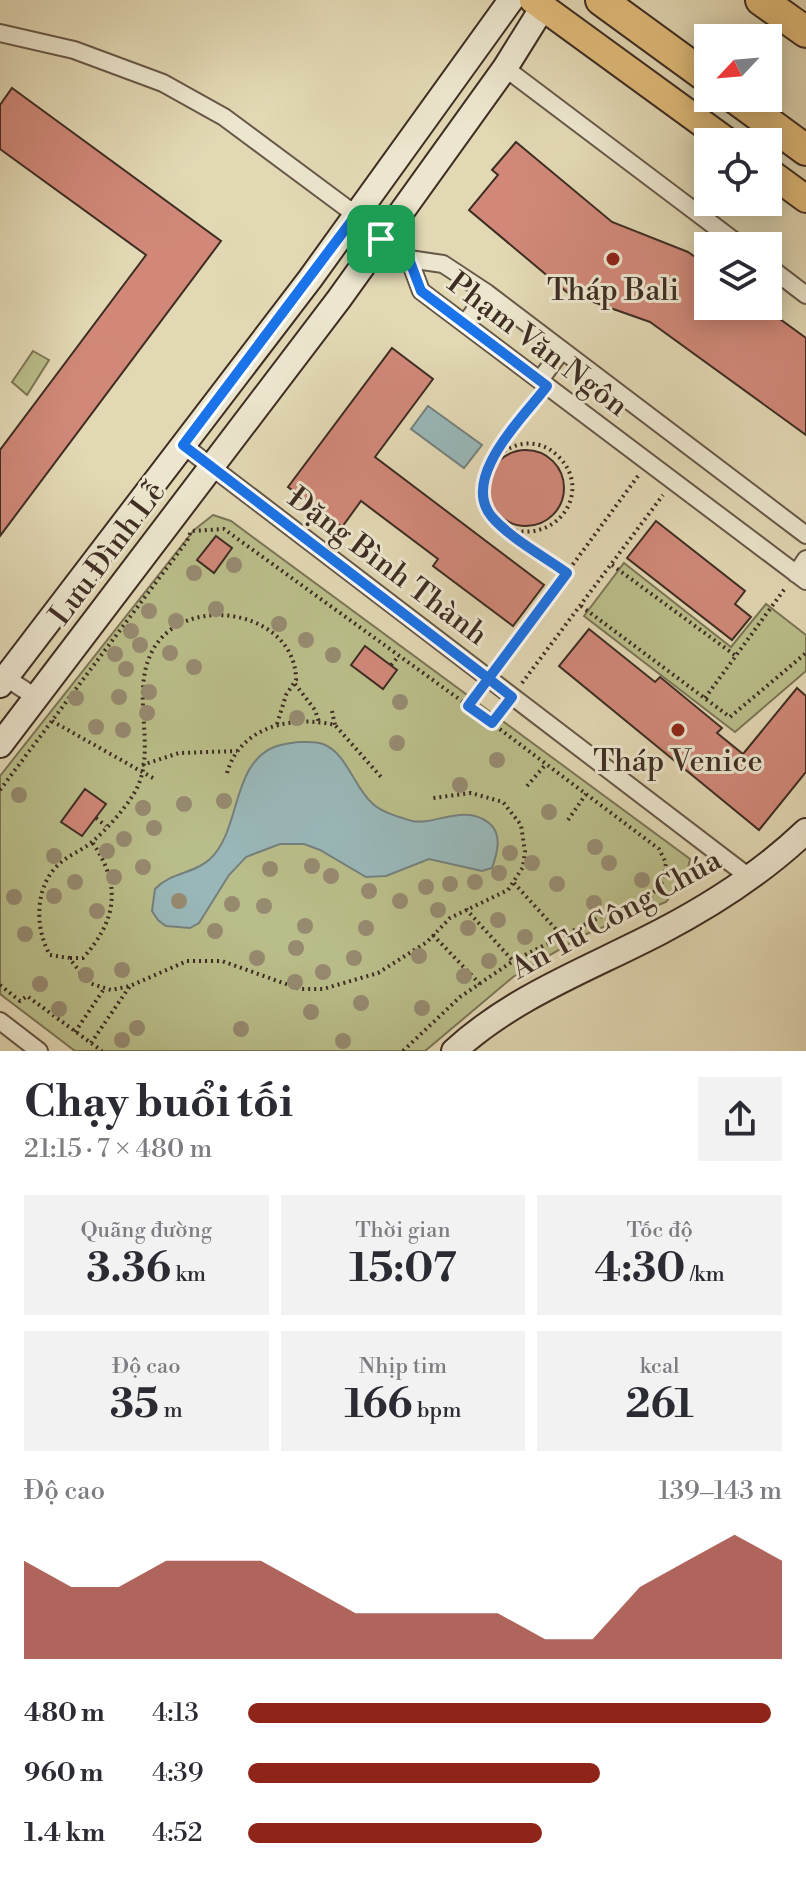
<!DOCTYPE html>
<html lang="vi">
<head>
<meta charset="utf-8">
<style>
  :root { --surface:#fff; --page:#f2f2f3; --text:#2b2b33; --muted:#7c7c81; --accent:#8f2418 }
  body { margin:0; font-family:"Libre Bodoni",serif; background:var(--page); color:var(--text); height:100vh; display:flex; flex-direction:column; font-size:30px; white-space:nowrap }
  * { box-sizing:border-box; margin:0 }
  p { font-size:26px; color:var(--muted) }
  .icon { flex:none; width:44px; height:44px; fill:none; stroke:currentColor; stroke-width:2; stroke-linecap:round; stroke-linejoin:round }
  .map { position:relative; height:1051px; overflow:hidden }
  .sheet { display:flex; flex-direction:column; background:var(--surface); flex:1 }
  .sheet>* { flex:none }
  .needle { width:52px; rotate:244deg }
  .buttons { position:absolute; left:694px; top:24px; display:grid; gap:16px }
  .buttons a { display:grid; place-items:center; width:88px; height:88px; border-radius:0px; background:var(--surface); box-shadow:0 4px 20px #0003; font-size:40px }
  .pin { position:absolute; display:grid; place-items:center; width:68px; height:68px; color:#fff; margin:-34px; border-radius:16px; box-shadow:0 4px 12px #0006 }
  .round { display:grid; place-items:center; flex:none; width:84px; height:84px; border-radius:0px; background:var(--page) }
  .overview { display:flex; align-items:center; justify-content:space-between; height:136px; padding:0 24px }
  h1 { font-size:44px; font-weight:700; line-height:60px }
  .stats { display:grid; grid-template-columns:repeat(3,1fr); gap:12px; height:136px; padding:8px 24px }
  .stats div { display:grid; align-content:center; border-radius:0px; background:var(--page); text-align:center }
  .stats b { font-size:40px; font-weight:700 }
  .stats small { font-size:22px; font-weight:400 }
  .stats p { font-size:22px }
  .chart { height:224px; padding:16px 24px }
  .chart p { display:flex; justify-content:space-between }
  .chart svg { width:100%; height:144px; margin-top:8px; fill:var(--accent); opacity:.7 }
  ul { padding:0 24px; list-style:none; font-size:26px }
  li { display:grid; grid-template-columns:128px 96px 1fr; align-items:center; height:60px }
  li i { height:20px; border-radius:10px; background:var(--accent) }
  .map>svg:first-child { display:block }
  .green { fill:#b9bd89; stroke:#7c7556; stroke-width:2 }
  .water { fill:#99b7b8; stroke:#75807c; stroke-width:2 }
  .building { fill:#d18879; stroke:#3e2d23; stroke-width:2 }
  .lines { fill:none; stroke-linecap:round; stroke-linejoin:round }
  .street-casing { stroke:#675847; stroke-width:20 }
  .secondary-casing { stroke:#3e2d23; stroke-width:28 }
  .primary-casing { stroke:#3e2d23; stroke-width:30 }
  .highway-casing { stroke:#3e2d23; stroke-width:34 }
  .path { stroke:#3e2d23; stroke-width:4; stroke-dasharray:2 4; stroke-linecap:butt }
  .street { stroke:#ece6ce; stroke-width:16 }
  .secondary { stroke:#ece6ce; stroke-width:24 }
  .primary { stroke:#e1bc7a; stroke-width:26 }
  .highway { stroke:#e1bc7a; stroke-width:30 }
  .tree { fill:#968a6f }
  .route-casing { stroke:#fff; stroke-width:16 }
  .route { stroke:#1a73e8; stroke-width:10 }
  .poi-dot { fill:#8f2418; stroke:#ece6ce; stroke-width:3 }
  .labels { text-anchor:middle; stroke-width:6; stroke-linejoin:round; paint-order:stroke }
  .poi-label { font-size:30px; fill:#3e2d23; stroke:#ece6ce }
  .street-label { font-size:30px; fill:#3e2d23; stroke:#ece6ce }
</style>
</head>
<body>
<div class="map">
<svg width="806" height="1051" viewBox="0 0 806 1051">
  <rect width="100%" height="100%" fill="#e2d8b4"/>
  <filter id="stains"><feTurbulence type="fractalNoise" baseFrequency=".0025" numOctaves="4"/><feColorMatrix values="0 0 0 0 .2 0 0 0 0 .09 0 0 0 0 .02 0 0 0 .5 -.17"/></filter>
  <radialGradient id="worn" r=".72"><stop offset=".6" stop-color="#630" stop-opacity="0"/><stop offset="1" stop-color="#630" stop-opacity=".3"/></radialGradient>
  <path class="green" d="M33 351 49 360 27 395 12 382Z
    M213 515 231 521 690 859 686 877 666 902 584 935 513 977 425 1051H75L0 994V776L194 530Z
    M624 563 731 647 766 604 806 635V671L735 732 584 616Z"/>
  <path class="water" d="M428 406 482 445 464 468 411 429Z
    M298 742C305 742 316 741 323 744 347 753 354 788 373 804 383 813 399 817 412 821 434 826 464 803 489 823 503 834 497 854 492 868L482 871 429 859 386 876 366 877 320 850 304 844H280L246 857 229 875 199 923 190 928 166 926 158 920 152 911 155 889C171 872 194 874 210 859 241 830 231 765 274 747 281 744 290 743 298 742Z"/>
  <path class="building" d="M12 88 221 241 0 536V450L146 255 0 149V105Z
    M516 142 612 222 688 252 708 266V306H762L806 338V435L650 322 568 293 469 210 498 175 492 170Z
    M392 348 433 379 375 457 544 585 513 626 433 566 438 559 361 501 342 527 288 487Z
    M488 488a38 38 0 1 1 76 0a38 38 0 1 1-76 0Z
    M656 521 745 591 735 604 751 617 732 640 627 558Z
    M216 536 232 548 214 573 197 560Z
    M589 629 655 682 660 677 722 728 717 733 743 754 797 688 806 696V772L759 830 559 666Z
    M365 646 397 670 383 689 351 665Z
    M85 789 106 804 82 836 61 822Z"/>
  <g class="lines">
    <g class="street-casing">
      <path id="street" d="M0 33 74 50 163 83 224 117 356 215 381 239 409 259 443 264 487 293 806 535
        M505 68 741 246
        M409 259 421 291 806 581
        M768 266 806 295
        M465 324 487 293
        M540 380 562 350
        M183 445 749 877
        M796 574 806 559
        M0 674 37 698
        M0 1021 39 1051"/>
    </g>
    <g class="secondary-casing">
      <path id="secondary" d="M0 685 310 279 511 0
        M0 745 339 299 505 68 543 7
        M454 1051C514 996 589 969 660 932 712 905 764 871 806 831"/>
    </g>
    <g class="primary-casing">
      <path id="primary" d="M533 0 728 142
        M768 171 806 199"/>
    </g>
    <g class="highway-casing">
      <path id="highway" d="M601 0 708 78
        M761 0 806 32
        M735 98 806 150"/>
    </g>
    <path class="path" d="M497 452 538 398
      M504 527C555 548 595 492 558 456 519 418 457 475 492 517 509 537 545 557 567 573
      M612 565 736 656
      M581 606 730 717 806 653
      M391 665 399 656
      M498 666 638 476
      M522 683 663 495
      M295 684 315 710 319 722
      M705 698 786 587
      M468 706 479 692
      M332 711 335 725
      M52 721 153 778
      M492 723 503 709
      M277 724 286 695 296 680C296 614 196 593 158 642 124 687 162 751 133 795 123 811 107 829 93 841 82 851 68 855 58 865 34 888 35 929 50 955L69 958 89 983 111 990 130 986 187 961H222L300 989H323L378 973 427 942 450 918 508 890 523 867 525 852 521 825 503 802 471 793 433 798
      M142 765 179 753 237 751
      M227 773C240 726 293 715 335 725L381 777
      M527 786 546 764
      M0 790 187 541 191 531 224 529 477 712 659 849 666 863 663 881 649 898 626 904 513 961 460 997 403 1051
      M96 818 106 826
      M568 820 586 794
      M514 883 562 936
      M466 909 513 961
      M433 935 480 984
      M70 958H83C117 920 122 885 92 842
      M0 985 20 1001 27 996 102 1051
      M75 1032 104 989
      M91 1043 130 986"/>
    <use href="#street" class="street"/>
    <use href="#secondary" class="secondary"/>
    <use href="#primary" class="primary"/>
    <use href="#highway" class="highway"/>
  </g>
  <g class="tree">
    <circle cx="234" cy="565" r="8"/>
    <circle cx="194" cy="573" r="8"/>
    <circle cx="216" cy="609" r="8"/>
    <circle cx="149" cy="611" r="8"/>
    <circle cx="176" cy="621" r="8"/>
    <circle cx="279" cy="624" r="8"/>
    <circle cx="131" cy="631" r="8"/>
    <circle cx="306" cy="640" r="8"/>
    <circle cx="140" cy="645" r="8"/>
    <circle cx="170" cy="653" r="8"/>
    <circle cx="115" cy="654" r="8"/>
    <circle cx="333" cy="655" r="8"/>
    <circle cx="194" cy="667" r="8"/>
    <circle cx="126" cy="669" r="8"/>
    <circle cx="149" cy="692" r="8"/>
    <circle cx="119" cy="697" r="8"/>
    <circle cx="76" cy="698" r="8"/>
    <circle cx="400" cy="702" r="8"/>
    <circle cx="147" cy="713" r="8"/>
    <circle cx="297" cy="718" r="8"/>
    <circle cx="96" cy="727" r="8"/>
    <circle cx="123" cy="730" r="8"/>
    <circle cx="397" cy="743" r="8"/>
    <circle cx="497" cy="760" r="8"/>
    <circle cx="460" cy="785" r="8"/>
    <circle cx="19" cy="795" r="8"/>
    <circle cx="224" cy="801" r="8"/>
    <circle cx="184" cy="804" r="8"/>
    <circle cx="143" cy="808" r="8"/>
    <circle cx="549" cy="812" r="8"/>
    <circle cx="154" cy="828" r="8"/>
    <circle cx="124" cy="839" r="8"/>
    <circle cx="595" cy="847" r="8"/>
    <circle cx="107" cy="851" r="8"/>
    <circle cx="510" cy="853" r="8"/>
    <circle cx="54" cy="856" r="8"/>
    <circle cx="532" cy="863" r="8"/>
    <circle cx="609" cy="863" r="8"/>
    <circle cx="312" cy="866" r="8"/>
    <circle cx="143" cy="867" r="8"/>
    <circle cx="270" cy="869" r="8"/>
    <circle cx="499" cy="873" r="8"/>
    <circle cx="331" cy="876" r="8"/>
    <circle cx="114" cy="877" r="8"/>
    <circle cx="642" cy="880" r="8"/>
    <circle cx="75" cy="882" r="8"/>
    <circle cx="475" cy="882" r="8"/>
    <circle cx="450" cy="884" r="8"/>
    <circle cx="557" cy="884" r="8"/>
    <circle cx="426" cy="887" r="8"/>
    <circle cx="369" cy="891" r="8"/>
    <circle cx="54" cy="896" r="8"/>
    <circle cx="14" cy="897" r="8"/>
    <circle cx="179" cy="901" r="8"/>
    <circle cx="400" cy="901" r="8"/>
    <circle cx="594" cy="903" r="8"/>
    <circle cx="232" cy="904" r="8"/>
    <circle cx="264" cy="906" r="8"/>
    <circle cx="438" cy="910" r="8"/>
    <circle cx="97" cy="911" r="8"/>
    <circle cx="498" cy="920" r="8"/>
    <circle cx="305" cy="926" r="8"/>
    <circle cx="366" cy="928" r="8"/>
    <circle cx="468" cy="928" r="8"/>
    <circle cx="215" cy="931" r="8"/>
    <circle cx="25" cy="934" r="8"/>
    <circle cx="525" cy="937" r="8"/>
    <circle cx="296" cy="948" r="8"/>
    <circle cx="419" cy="956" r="8"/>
    <circle cx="257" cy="958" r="8"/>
    <circle cx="354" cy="958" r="8"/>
    <circle cx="489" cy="961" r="8"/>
    <circle cx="122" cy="970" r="8"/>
    <circle cx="323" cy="972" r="8"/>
    <circle cx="86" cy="975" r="8"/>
    <circle cx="464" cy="976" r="8"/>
    <circle cx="295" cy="982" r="8"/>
    <circle cx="40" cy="984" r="8"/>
    <circle cx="361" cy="1003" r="8"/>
    <circle cx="422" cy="1008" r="8"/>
    <circle cx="59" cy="1009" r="8"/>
    <circle cx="311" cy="1012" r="8"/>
    <circle cx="137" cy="1028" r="8"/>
    <circle cx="241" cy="1029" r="8"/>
    <circle cx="122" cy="1040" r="8"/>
    <circle cx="343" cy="1041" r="8"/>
  </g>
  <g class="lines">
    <g class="route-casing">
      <path id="route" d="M381 239 409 259 421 291 547 386C524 417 459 478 492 517 510 538 545 557 567 573L468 706 492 723 512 697 489 679 183 445 356 215 381 239"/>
    </g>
    <use href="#route" class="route"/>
  </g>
  <g class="poi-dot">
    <circle cx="613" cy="259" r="8"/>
    <circle cx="678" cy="730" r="8"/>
  </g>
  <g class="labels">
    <g class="poi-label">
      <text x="613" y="300">Tháp Bali</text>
      <text x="678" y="771">Tháp Venice</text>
    </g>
    <g class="street-label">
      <text transform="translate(538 344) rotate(37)" y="10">Phạm Văn Ngôn</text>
      <text transform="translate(107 553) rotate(-53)" y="10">Lưu Đình Lễ</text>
      <text transform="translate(388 566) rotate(37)" y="10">Đặng Bình Thành</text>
      <text transform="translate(616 914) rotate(-29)" y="10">An Tư Công Chúa</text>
    </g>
  </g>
  <rect width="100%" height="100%" filter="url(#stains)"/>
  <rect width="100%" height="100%" fill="url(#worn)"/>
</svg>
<div class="buttons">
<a><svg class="needle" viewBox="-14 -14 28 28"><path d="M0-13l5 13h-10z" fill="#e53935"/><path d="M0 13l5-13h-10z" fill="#7c7c81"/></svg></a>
<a><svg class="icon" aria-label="locate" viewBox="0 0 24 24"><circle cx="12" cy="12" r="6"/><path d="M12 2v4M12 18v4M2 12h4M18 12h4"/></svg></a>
<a><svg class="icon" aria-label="layers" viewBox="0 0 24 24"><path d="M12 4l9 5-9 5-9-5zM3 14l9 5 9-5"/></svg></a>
</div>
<div class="pin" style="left:381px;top:239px;background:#1e9e55"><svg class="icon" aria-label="arrive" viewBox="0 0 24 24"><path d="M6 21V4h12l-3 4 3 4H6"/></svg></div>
</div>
<section class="sheet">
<div class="overview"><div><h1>Chạy buổi tối</h1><p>21:15 · 7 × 480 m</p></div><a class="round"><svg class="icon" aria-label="share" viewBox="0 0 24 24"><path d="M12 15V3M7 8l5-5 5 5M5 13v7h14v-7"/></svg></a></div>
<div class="stats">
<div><p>Quãng đường</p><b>3.36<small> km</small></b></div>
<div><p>Thời gian</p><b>15:07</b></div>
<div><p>Tốc độ</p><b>4:30<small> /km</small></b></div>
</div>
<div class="stats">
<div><p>Độ cao</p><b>35<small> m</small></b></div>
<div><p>Nhịp tim</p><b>166<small> bpm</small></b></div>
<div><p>kcal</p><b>261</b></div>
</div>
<div class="chart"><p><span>Độ cao</span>139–143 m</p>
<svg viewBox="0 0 160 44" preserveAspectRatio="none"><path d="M0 44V14L10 22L20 22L30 14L40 14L50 14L60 22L70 30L80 30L90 30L100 30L110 38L120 38L130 22L140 14L150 6L160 14V44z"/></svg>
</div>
<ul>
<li><b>480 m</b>4:13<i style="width:98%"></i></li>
<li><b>960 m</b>4:39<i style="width:66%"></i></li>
<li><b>1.4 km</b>4:52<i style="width:55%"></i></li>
</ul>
</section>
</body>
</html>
